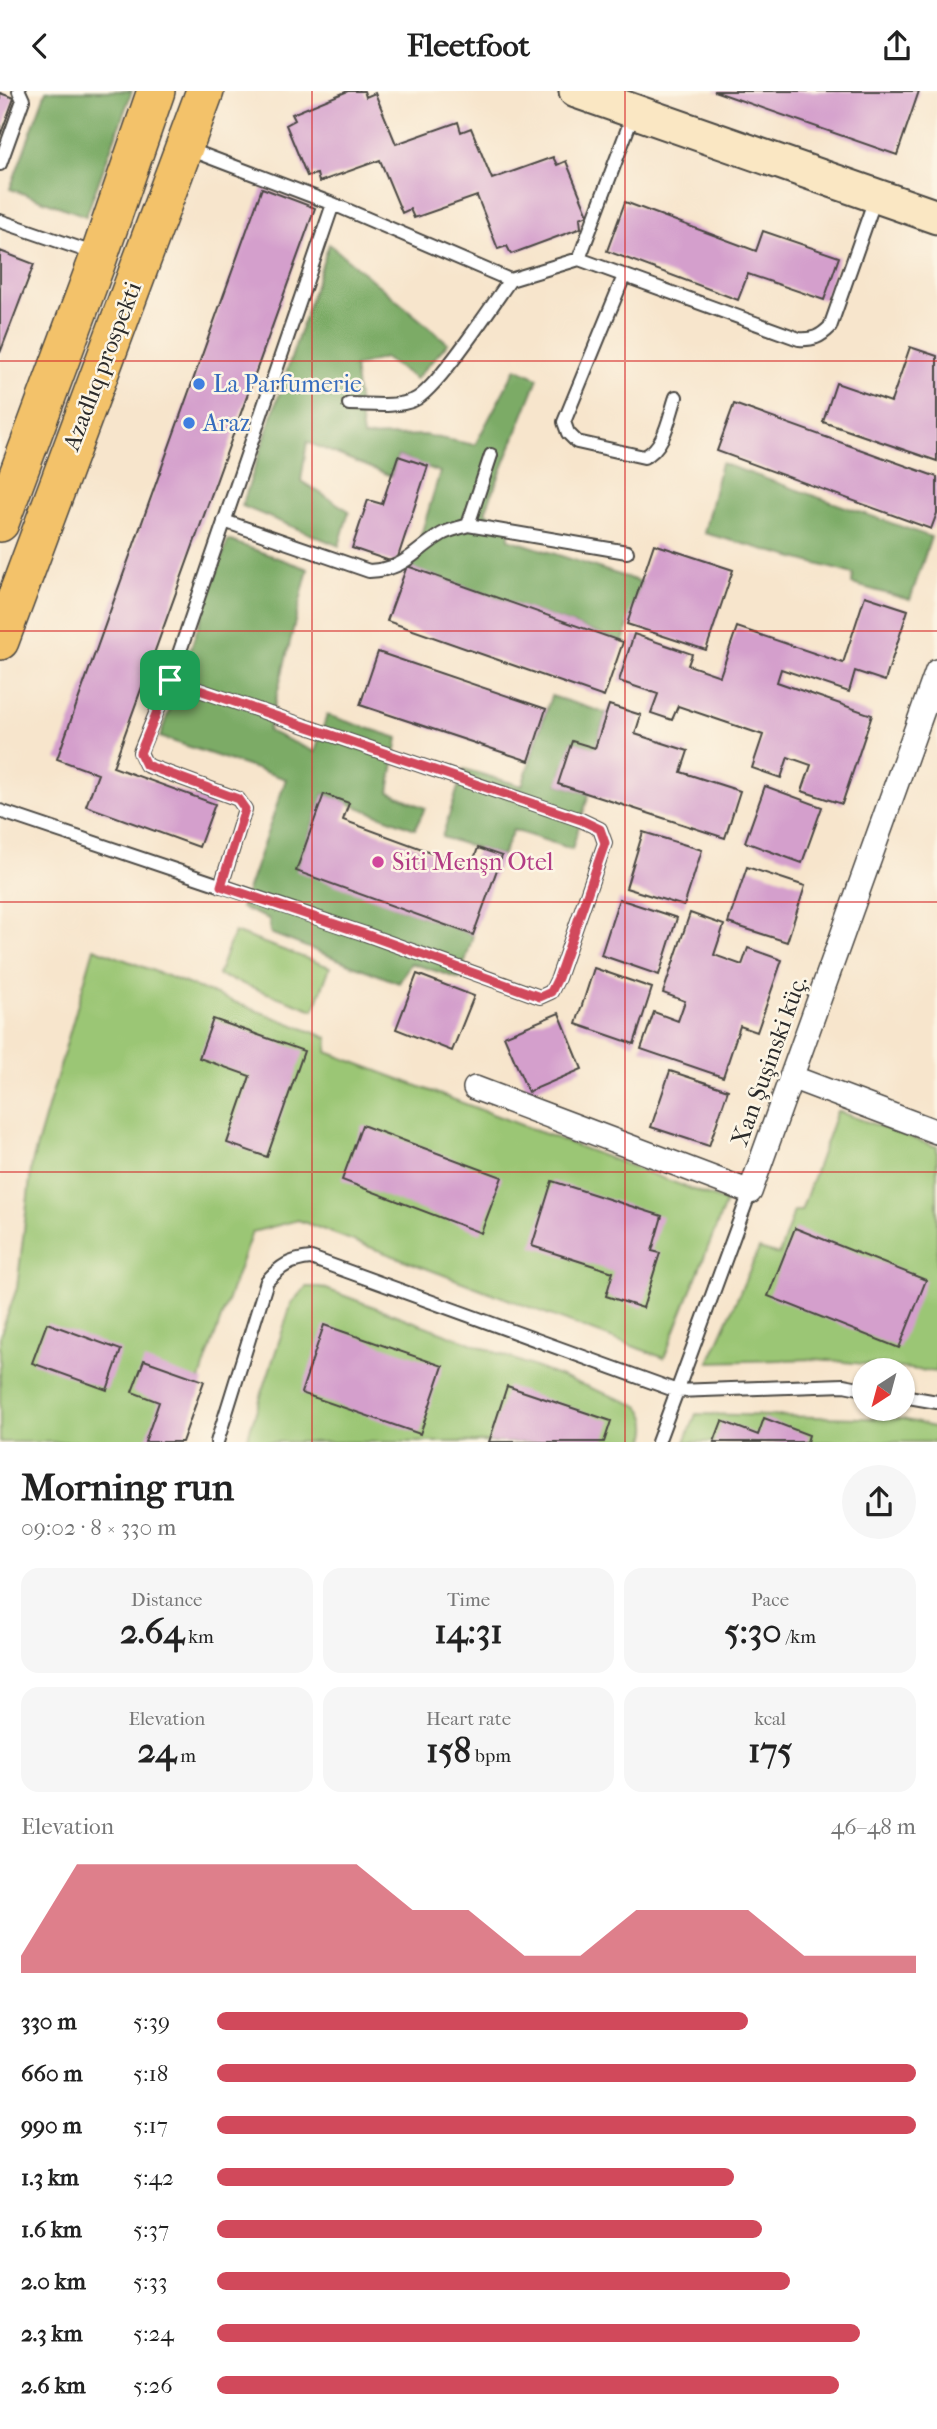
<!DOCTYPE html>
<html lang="en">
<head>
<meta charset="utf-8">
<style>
  :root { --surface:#fff; --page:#f6f6f6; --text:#222; --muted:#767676; --accent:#d1495b }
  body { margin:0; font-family:"IM FELL French Canon",serif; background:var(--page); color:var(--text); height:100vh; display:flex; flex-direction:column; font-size:26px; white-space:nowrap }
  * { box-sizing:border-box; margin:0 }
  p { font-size:23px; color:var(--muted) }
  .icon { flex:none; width:38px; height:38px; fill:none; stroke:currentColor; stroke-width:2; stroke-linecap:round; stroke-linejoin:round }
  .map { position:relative; height:1351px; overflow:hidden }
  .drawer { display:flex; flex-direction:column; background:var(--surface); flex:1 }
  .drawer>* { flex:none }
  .needle { width:46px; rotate:216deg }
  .fabs { position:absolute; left:852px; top:1267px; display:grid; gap:14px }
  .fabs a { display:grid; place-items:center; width:63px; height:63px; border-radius:50%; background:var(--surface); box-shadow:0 2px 5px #0004; font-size:35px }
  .pin { position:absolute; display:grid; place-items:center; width:60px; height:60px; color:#fff; margin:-30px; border-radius:14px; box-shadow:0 4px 10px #0006 }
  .round { display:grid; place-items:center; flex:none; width:74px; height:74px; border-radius:37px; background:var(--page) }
  .overview { display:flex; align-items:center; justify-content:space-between; height:119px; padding:0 21px }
  h1 { font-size:38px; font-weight:800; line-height:52px }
  .figures { display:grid; grid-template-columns:repeat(3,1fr); gap:10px; height:119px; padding:7px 21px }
  .figures div { display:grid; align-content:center; border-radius:18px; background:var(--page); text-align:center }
  .figures b { font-size:35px; font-weight:800 }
  .figures small { font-size:19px; font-weight:400 }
  .figures p { font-size:19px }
  .chart { height:196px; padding:14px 21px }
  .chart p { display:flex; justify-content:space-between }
  .chart svg { width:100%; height:126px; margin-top:7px; fill:var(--accent); opacity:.7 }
  ul { padding:0 21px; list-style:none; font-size:23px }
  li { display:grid; grid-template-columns:112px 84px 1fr; align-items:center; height:52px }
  li i { height:18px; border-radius:9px; background:var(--accent) }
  header { display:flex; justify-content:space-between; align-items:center; height:91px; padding:0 21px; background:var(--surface); font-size:32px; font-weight:800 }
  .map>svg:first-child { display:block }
  .green { fill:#9bc674; stroke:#637850; stroke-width:2 }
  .forest { fill:#7cab66; stroke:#546b48; stroke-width:2 }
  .building { fill:#d49fcc }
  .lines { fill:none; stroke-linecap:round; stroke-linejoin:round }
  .lane-casing { stroke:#4a4743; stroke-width:16 }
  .street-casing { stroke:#4a4743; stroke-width:26 }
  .secondary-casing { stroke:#4a4743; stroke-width:37 }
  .primary-casing { stroke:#4a4743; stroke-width:40 }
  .lane { stroke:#fff; stroke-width:12 }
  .street { stroke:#fff; stroke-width:23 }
  .secondary { stroke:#fae7c3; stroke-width:33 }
  .primary { stroke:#f3c26a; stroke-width:37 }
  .route-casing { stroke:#fff; stroke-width:14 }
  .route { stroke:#d1495b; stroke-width:9 }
  .grid { fill:none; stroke:#d62828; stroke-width:2; stroke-opacity:0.55 }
  .shop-dot { fill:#3f7fe0; stroke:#fcf5e5; stroke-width:2.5 }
  .hotel-dot { fill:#d1479c; stroke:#fcf5e5; stroke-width:2.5 }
  .labels { text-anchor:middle; stroke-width:5; stroke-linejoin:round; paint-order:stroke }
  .street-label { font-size:24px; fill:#2b2b2b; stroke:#fcf5e5 }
  .shop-label { font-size:24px; fill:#366cbe; stroke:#fcf5e5; text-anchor:start }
  .hotel-label { font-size:24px; fill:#b23c85; stroke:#fcf5e5; text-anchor:start }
</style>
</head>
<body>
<header><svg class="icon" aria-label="back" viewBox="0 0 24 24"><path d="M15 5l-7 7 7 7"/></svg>Fleetfoot<svg class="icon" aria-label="share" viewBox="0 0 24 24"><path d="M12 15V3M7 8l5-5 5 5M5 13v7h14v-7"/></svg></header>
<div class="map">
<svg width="937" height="1351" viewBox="0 0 937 1351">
  <rect width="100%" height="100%" fill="#fcf5e5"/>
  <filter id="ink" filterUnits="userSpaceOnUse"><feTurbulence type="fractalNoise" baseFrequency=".0143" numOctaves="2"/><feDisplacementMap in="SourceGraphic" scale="14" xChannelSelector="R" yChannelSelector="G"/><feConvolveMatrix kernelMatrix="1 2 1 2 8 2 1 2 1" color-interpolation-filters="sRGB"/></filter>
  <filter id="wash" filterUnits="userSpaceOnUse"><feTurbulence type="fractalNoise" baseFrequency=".00686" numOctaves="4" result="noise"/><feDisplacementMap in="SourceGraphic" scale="28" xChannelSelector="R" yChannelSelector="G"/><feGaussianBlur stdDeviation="1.57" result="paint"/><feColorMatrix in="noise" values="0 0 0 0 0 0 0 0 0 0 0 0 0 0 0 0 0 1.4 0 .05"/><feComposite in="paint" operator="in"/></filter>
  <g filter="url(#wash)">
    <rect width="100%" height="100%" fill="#f7e5cc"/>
    <path class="green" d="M234 841 330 876 314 919 218 884Z
      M94 857 328 947 327 961 726 1111 664 1267 298 1129 252 1141 207 1267 180 1351H0V1245L17 1197 32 1072Z
      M837 1020 937 1056V1281L817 1268 709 1271 759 1158 779 1164 794 1120H801Z
      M306 1196H321L639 1315C649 1326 649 1338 644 1351H246L292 1211Z
      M696 1323 903 1328 937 1337V1351H685Z"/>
    <path class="forest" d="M46 0H132L86 125 10 98Z
      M329 153 448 252 416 288 384 267 354 276 363 346 424 344 475 354 516 277 538 287 485 421 509 433V448L641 491 623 551 411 477 440 381 398 365 391 385 307 351 301 390 349 420 339 455 242 415Z
      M721 372 931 446 910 509 852 493 853 483 704 442Z
      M228 449 308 478 268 640 315 661 327 624 398 647 389 701 425 717 415 738 324 703 297 779 473 844 460 888 411 872 399 892 270 842 269 828 241 817 286 688 160 646Z
      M551 605 606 622 595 657 572 650 558 693 589 703 572 758 513 739 502 765 442 746 464 678 522 695Z"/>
    <g id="blocks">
      <path class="building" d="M348 0H364L366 6 375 2 396 53 458 31 461 41 471 37 492 88 553 66 557 74 566 70 588 124 580 127 581 137 511 163 507 155 498 158 477 105 414 127 410 118 402 122 380 69 319 91 317 83 307 85 286 34 295 29 292 23Z
        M714 0H919L897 64Z
        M0 2 14 7 0 45Z
        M262 97 315 117 113 676 215 713 199 756 86 715 98 683 57 668Z
        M625 111 756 160 763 140 839 166 824 209 748 183 738 209 607 160Z
        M0 160 34 173 0 262Z
        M910 256 937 265V370L823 331 836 292 891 311Z
        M734 313 937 386V422L931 438 717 360Z
        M398 365 428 375 396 472 352 457 368 409 382 413Z
        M654 453 733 479 706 559 627 533Z
        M407 475 623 551 604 606 387 530Z
        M865 505 908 519 885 590 855 580 849 601 781 578 777 591 872 624 842 713 802 700 811 674 788 666 781 687 752 677 763 644 678 615 672 629 651 622 658 603 619 590 634 543 692 563 688 574 720 585 737 536 843 572Z
        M378 561 546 618 529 670 360 614Z
        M609 614 641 624 635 643 688 660 681 681 740 700 725 747 558 693 572 650 595 657Z
        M765 695 822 716 802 772 745 751Z
        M324 703 349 712 343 729 471 776 478 757 502 765 473 844 296 780Z
        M643 741 702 759 684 815 626 797Z
        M747 776 805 795 787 851 728 832Z
        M619 808 677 827 659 884 601 864Z
        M690 822 724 834 714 864 742 874 748 857 782 869 757 941 740 935 723 986 641 958 654 921 678 930 685 910 663 902Z
        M594 877 652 897 634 953 576 933Z
        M417 883 474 905 452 960 396 938Z
        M559 922 582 978 528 1001 504 945Z
        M213 928 304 960 267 1066 227 1052 250 985 199 967Z
        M670 980 728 999 709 1055 651 1036Z
        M362 1034 502 1086 481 1142 342 1089Z
        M552 1090 662 1125 652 1160 660 1162 643 1217 606 1205 613 1181 532 1155Z
        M795 1137 926 1189 899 1257 768 1205Z
        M47 1232 121 1259 107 1299 32 1272Z
        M324 1234 443 1275 420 1343 301 1302Z
        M144 1269 204 1290 182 1351H145L159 1311 132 1301Z
        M507 1295 611 1330 604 1351H489Z
        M764 1327 809 1344 807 1351H714L722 1330 758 1344Z"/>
    </g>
  </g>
  <g filter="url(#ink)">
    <use href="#blocks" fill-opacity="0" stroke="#4a4743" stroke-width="2"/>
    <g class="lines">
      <g class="lane-casing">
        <path id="lane" d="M188 58 333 113 510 189 579 168 799 248C813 249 820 246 830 236L876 105
          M0 73 23 9 19 0
          M0 130 96 163
          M579 168 634 21
          M624 185 564 331 568 342 577 351 644 366C665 357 669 326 676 306
          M349 313C370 313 395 317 414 309 436 300 493 213 510 189
          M224 430 369 480C407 478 412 461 442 443 449 439 460 437 468 434L627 461
          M468 434 491 364
          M0 720 365 843 540 906 551 901 558 887 605 752 600 738 581 729 170 589
          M221 795 245 718 238 708 146 674 140 661 170 589 333 113
          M750 1101 677 1300 844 1294 864 1298
          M903 1305 937 1311
          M217 1351 267 1190C281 1175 290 1169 311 1167L677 1300 658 1351"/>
      </g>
      <g class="street-casing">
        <path id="street" d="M791 986 937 1041
          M475 997 750 1101 937 580"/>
      </g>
      <g class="secondary-casing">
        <path id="secondary" d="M576 0 937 126"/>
      </g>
      <g class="primary-casing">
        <path id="primary" d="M0 432 99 165 156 0
          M0 550 205 0"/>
      </g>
      <use href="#lane" class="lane"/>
      <use href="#street" class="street"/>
      <use href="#secondary" class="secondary"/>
      <use href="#primary" class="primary"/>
    </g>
  </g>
  <g class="lines" filter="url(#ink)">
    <g class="route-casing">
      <path id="route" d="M170 589 581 729 600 738 605 752 558 887 551 901 540 906 365 843 221 795 245 718 238 708 146 674 140 662Z"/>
    </g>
    <use href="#route" class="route"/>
  </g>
  <path class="grid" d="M312 0V1351M625 0V1351M0 270H937M0 540H937M0 811H937M0 1081H937"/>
  <g class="shop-dot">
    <circle cx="199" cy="293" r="7"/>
    <circle cx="189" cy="332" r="7"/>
  </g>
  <circle class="hotel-dot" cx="378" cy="771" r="7"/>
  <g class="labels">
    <g class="street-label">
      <text transform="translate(102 275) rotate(-69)" y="8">Azadlıq prospekti</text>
      <text transform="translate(769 970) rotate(-70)" y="8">Xan Şuşinski küç.</text>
    </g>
    <g class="shop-label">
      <text x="213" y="301">La Parfumerie</text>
      <text x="203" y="340">Araz</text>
    </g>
    <g class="hotel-label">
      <text x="392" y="779">Siti Menşn Otel</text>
    </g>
  </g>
</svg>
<div class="fabs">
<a><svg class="needle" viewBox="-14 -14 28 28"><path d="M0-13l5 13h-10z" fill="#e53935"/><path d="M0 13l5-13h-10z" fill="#767676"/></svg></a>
</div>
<div class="pin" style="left:170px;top:589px;background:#1e9e55"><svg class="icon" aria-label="arrive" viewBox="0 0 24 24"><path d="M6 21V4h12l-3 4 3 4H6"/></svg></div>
</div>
<section class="drawer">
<div class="overview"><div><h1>Morning run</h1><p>09:02 · 8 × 330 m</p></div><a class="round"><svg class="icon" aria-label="share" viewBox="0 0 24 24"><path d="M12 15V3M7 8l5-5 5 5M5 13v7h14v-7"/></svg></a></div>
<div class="figures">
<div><p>Distance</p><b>2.64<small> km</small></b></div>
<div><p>Time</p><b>14:31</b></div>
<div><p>Pace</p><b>5:30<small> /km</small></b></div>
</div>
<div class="figures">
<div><p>Elevation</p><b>24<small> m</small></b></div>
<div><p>Heart rate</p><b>158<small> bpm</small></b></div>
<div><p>kcal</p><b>175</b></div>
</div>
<div class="chart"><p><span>Elevation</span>46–48 m</p>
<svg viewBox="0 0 160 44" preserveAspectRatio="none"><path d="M0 44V38L10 6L20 6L30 6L40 6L50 6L60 6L70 22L80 22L90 38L100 38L110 22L120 22L130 22L140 38L150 38L160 38V44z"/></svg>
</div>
<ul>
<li><b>330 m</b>5:39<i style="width:76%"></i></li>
<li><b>660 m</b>5:18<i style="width:100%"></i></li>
<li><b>990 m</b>5:17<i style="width:100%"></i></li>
<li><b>1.3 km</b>5:42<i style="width:74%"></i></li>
<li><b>1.6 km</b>5:37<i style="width:78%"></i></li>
<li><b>2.0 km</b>5:33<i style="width:82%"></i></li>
<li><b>2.3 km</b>5:24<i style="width:92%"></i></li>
<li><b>2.6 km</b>5:26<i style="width:89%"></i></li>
</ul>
</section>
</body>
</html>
